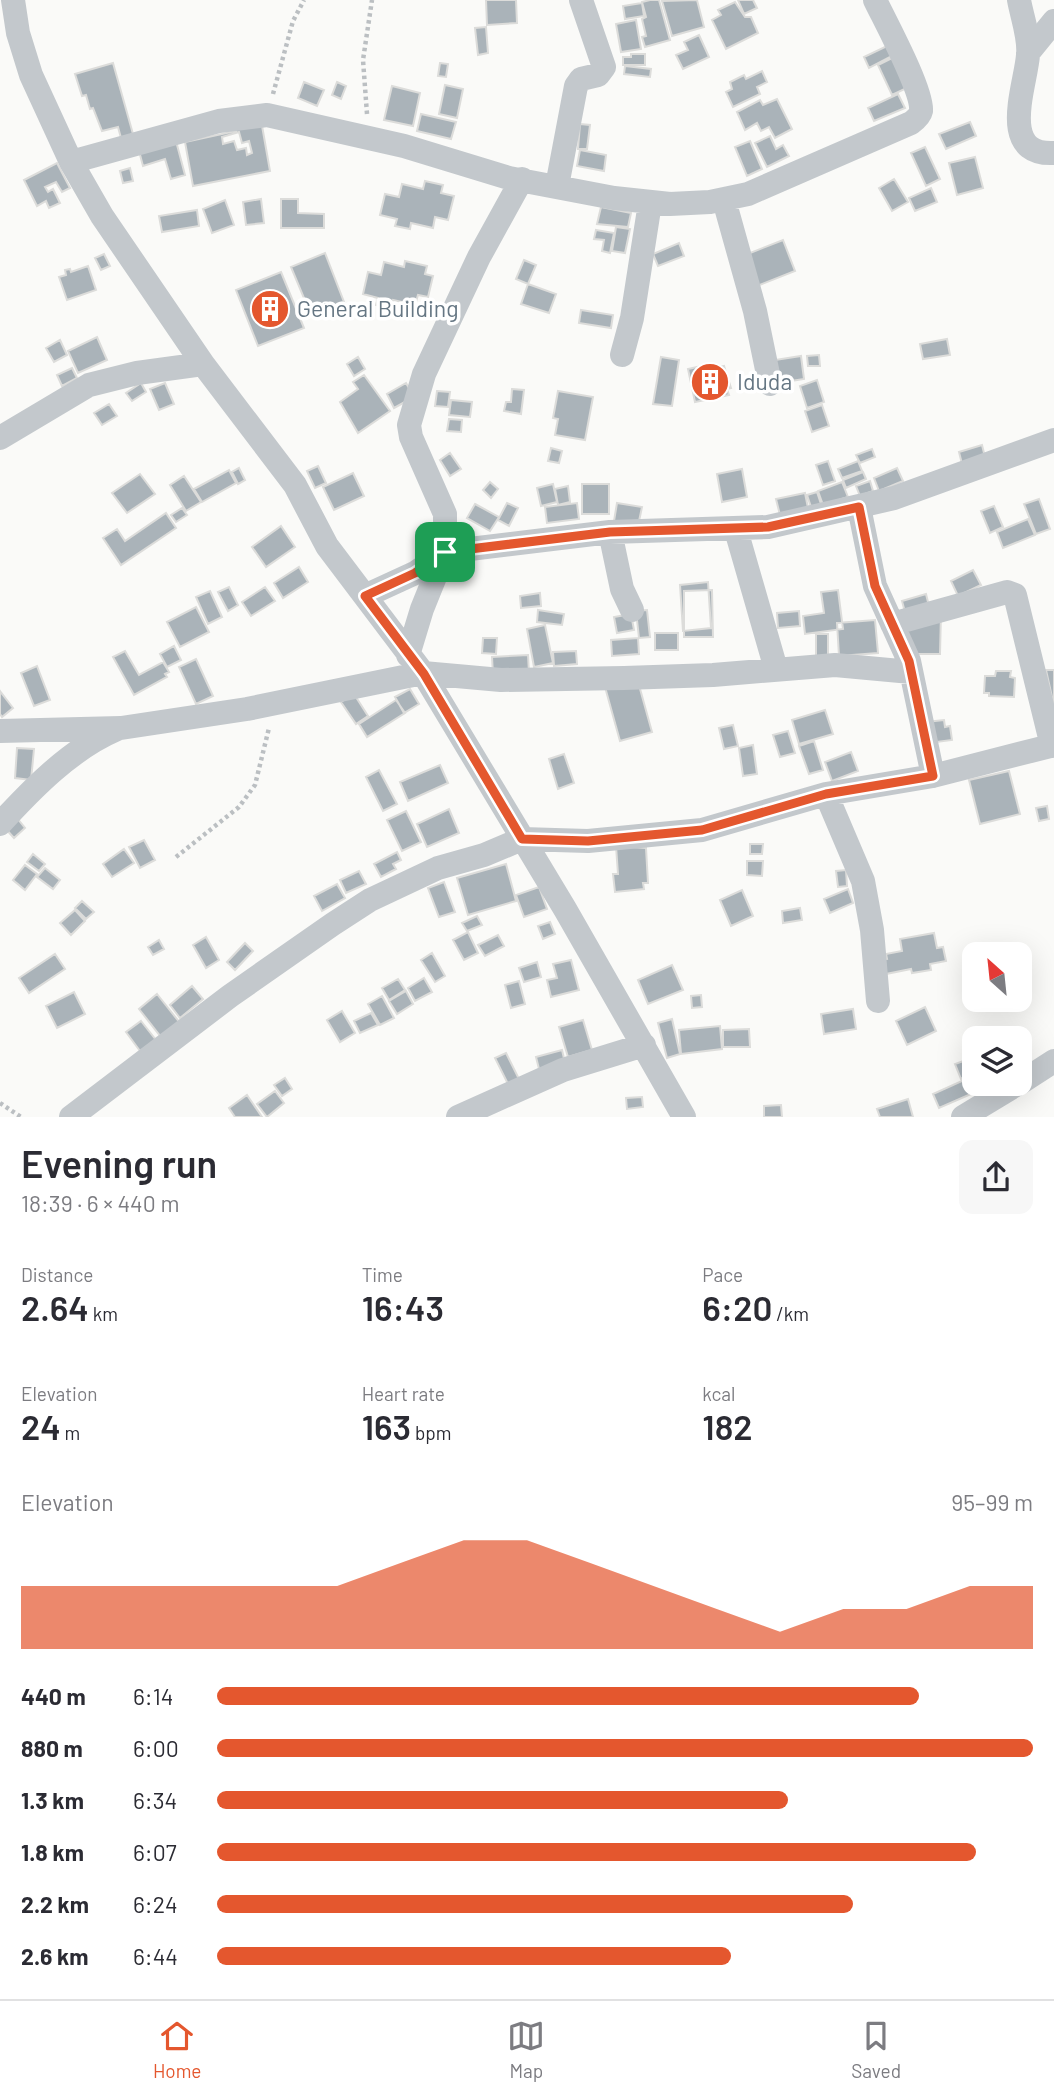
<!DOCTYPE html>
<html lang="en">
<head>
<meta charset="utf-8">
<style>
  :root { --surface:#fff; --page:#f7f7f7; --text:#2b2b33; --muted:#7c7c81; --line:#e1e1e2; --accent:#e4572e }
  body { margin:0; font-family:Barlow,sans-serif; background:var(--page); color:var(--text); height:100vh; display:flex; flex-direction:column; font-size:26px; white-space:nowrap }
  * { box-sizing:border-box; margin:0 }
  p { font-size:23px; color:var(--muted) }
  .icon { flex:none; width:38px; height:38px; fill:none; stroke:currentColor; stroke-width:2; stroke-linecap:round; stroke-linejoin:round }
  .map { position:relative; height:1117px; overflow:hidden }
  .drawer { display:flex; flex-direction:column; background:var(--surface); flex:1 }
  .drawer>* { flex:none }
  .needle { width:46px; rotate:333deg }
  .tools { position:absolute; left:962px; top:942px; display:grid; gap:14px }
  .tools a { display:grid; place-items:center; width:70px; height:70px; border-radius:14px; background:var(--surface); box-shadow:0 7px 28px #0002; font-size:35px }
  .pin { position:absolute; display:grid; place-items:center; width:60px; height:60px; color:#fff; margin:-30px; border-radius:14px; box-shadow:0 4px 10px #0006 }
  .round { display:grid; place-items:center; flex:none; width:74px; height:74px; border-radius:14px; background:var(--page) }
  .headline { display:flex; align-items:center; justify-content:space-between; height:119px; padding:0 21px }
  h1 { font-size:38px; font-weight:600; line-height:52px }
  .figures { display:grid; grid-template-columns:repeat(3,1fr); gap:10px; height:119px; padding:7px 21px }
  .figures div { display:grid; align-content:center }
  .figures b { font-size:35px; font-weight:600 }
  .figures small { font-size:19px; font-weight:400 }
  .figures p { font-size:19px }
  .chart { height:196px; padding:14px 21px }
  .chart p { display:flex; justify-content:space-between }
  .chart svg { width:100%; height:126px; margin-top:7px; fill:var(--accent); opacity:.7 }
  ul { padding:0 21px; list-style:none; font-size:23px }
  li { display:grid; grid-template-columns:112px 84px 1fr; align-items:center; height:52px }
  li i { height:18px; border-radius:9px; background:var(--accent) }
  .menu { display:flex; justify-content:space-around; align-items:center; height:98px; border-top:2px solid var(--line); background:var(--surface); font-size:19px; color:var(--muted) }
  .menu a { display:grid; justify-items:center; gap:4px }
  .menu .on { color:var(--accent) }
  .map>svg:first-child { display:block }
  .building { fill:#aab3b9; stroke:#dcdcda; stroke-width:2; fill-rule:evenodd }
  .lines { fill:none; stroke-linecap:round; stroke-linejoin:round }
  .path { stroke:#bbbfc2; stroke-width:4.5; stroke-dasharray:3.5 3.5; stroke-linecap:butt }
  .street { stroke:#c3c8cc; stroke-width:24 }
  .route-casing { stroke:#fff; stroke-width:14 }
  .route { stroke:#e4572e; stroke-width:9 }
  .labels { text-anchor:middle; stroke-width:7; stroke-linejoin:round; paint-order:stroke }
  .poi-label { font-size:23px; fill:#657683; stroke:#fff; text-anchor:start }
</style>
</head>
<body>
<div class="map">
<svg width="1054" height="1117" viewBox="0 0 1054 1117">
  <rect width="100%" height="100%" fill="#fafaf8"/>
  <path class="building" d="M486 0H516L517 23 487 25Z
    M650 0H659L670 40 645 47 642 37 646 36 642 19 646 17 642 2Z
    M697 0 704 27 672 36 662 1Z
    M738 0H753L757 8 744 14Z
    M735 2 745 17H751L758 33 726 49 712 20 721 15 718 10Z
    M642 3 644 16 625 19 623 6Z
    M636 20 641 49 621 52 616 24Z
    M486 27 488 53 478 55 475 28Z
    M699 35 709 57 683 69 676 55 688 50 684 42Z
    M889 45 894 55 869 68 864 57Z
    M631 54H645V65H623V57H631Z
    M896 56 911 86 892 95 878 65Z
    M113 63 133 134 121 138 118 127 102 131 93 108 90 109 86 95 82 96 75 74Z
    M440 63 448 64 446 77 438 76Z
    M625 66 651 69 650 77 624 74Z
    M762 71 767 82 757 87 760 94 733 107 726 92 732 89 730 82 744 75 746 79Z
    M304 82 324 90 317 106 298 98Z
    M337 82 346 86 341 99 332 95Z
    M445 85 463 89 457 118 439 114Z
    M392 86 420 93 413 126 384 120Z
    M898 94 905 108 874 121 868 108Z
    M777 99 792 129 775 138 769 127 761 131 757 123 745 130 737 112 760 100 763 105Z
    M421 114 456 122 451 139 417 131Z
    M261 120 270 171 193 186 185 142 236 131 235 125ZM239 132 242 143 249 141 252 153 247 155 246 148 237 150 234 141 223 144 222 137Z
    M970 122 976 136 946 149 939 134Z
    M580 124 590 125 587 149H578Z
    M770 136 776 149 783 145 789 156 767 167 755 143Z
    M176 141 185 175 171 179 165 159 143 166 139 151Z
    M750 141 762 169 747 176 735 147Z
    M925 147 940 179 926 186 911 153Z
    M580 150 606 155 604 171 577 166Z
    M975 157 983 188 957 195 949 163Z
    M57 163 70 188 62 192 56 182 45 187 48 192 53 189 60 203 49 208 46 201 37 206 24 180Z
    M130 168 133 181 123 183 120 171Z
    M894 179 908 202 892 211 879 188Z
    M425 181 443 185 441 193 454 196 448 220 435 217 433 228 411 223 410 229 395 226 397 219 380 215 385 194 399 197 402 184 423 189Z
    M931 188 937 202 915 211 909 198Z
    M261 199 264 223 246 225 243 202Z
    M281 199H298V213L324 214V228H281Z
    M225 200 234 225 212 233 203 209Z
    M601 207 631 213 628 227 597 224Z
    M197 210 199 226 162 232 159 216Z
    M616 227 630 229 625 253 612 251Z
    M596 230 614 233 610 253 602 251 604 240 594 239Z
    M783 240 795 271 757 286 745 255Z
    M679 243 684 256 658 266 653 254Z
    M325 253 344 302 311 315 291 267Z
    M104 254 110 266 101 270 95 258Z
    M524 260 536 265 528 284 516 279Z
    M405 261 427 266 425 274 433 276 428 297 418 295 415 305 393 300 390 308 376 305 378 298 363 294 368 272 381 275 384 262 404 267Z
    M88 266 96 290 67 300 59 277 66 275 65 270 70 269 71 272Z
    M281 272 304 328 258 346 236 290Z
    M528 284 556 294 549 313 521 304Z
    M581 310 613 315 611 328 579 323Z
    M97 337 107 360 78 373 68 351Z
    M947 339 950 355 923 359 920 344Z
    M60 340 67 355 54 362 46 348Z
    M819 355 820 366H808L807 356Z
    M801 356 804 379 778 383 775 360Z
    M358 357 365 369 354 376 347 364Z
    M661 357 679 360 672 406 653 404Z
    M706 365V370L724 366 731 388 727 389 729 395 695 402 688 369Z
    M72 368 77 378 62 386 57 375Z
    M364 375 390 411 358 433 340 402 358 389 353 382Z
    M817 380 824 402 807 408 800 386Z
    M141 383 146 392 132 401 126 393Z
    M165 383 174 404 159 410 150 389Z
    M406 383 414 397 394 408 387 394Z
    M512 389 524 390 521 414 504 411 506 402H511Z
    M437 391 450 392 448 407 435 406Z
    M558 391 593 397 585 440 555 435 558 419 553 418Z
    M451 400 472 402 470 417 449 415Z
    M109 404 117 416 102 425 94 413Z
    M822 405 829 426 812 432 805 411Z
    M449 419 462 420 461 432 447 431Z
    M982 445 985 457 962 464 959 452Z
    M551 448 562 451 559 463 548 461Z
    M872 449 875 457 860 463 856 455Z
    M450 453 461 469 450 476 440 460Z
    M828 461 835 481 823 485 816 465Z
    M858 461 862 471 842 478 838 469Z
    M318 466 326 483 315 488 307 471Z
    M239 468 245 480 238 484 232 472Z
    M897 468 903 481 879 491 874 478Z
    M742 469 747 497 722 502 717 474Z
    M229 470 236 483 202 502 194 489Z
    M863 472 866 479 846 488 843 480Z
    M353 473 364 496 334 510 323 487Z
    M140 474 155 494 127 513 112 493Z
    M184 476 201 502 186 511 170 485Z
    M870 481 873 491 860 496 856 486Z
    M490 482 498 489 491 498 483 490Z
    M842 482 848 497 823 505 818 491Z
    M553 484 557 502 541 506 537 488Z
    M582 484H609V514H582Z
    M568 486 570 502 558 505 555 489Z
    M817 492 821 504 811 507 807 495Z
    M805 493 808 508 780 515 776 499Z
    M1039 499 1050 529 1036 534 1024 504Z
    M507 503 518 508 509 526 498 520Z
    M577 503 579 519 547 523 545 507Z
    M617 503 642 507 638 526 614 521Z
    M475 504 499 517 490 531 467 518Z
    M994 506 1003 527 990 533 981 511Z
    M182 508 187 515 176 522 171 515Z
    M166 513 176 528 121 565 103 538 117 529 125 541Z
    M1028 519 1035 535 1003 548 997 532Z
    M281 526 295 547 266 567 252 547Z
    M299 567 308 582 283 598 274 583Z
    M973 570 981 585 958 596 951 581Z
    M708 582 711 628 683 631 680 585Z
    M229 587 238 605 228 611 218 592Z
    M265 587 275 601 251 616 242 602Z
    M712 590 713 637H684V591Z
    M838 590 843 629 805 634 803 616 824 613 821 592Z
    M210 591 222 617 208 624 196 597Z
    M540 593 541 606 521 608 520 596Z
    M926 594 930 610 906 616 902 601Z
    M196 607 209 632 180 647 167 622Z
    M538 610 564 614 562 625 537 622Z
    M647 610 650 637 639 638 636 611Z
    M799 611 800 626 778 628 777 613Z
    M900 612 941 613 940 654H899Z
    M631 614 634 630 617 633 614 617Z
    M875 620 878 653 839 656 837 623Z
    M545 625 553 663 534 667 527 629Z
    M655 633H678V650H655Z
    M816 634H828V657L816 658Z
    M483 638H497L496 654 482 653Z
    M638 638 639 654 612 656 611 640Z
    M174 646 181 660 167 667 160 654Z
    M125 651 139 675 163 662 169 672 165 674 167 677 134 695 113 657Z
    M576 651 577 664 554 666 553 652Z
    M528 655 529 673 493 675 492 657Z
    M196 659 213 696 196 704 179 667Z
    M37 666 50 700 34 706 21 673Z
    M1046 670H1054V706Z
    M996 671H1011L1010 677 1015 678 1014 697 989 696V693H984L985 676H995Z
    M637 678 652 732 620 741 605 687Z
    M410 689 419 704 404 713 395 697Z
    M0 691 13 708 2 717 0 714Z
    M354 694 368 716 356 724 341 702Z
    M396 700 405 713 367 737 359 724Z
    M825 710 833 734 799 744 792 720Z
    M944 720 945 727 950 726 952 740 929 743 926 722Z
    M733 725 738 746 724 749 719 728Z
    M788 731 795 753 780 757 773 735Z
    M814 741 823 770 809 774 799 746Z
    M753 745 757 774 743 776 739 748Z
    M17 748 34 749 31 780 15 778Z
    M851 752 858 771 832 781 825 762Z
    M564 754 574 783 558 789 549 759Z
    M440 765 448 783 408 801 400 782Z
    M379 770 397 804 383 811 366 777Z
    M1009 771 1020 814 980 824 969 780Z
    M1047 806 1049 819 1039 821 1036 808Z
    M449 809 459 833 427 847 417 824Z
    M406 811 421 842 402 851 387 820Z
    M17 818 25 828 14 838 5 828Z
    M144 840 155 860 140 868 129 847Z
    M750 844H763L762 854H750Z
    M616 846 646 848 648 883H643L644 889 615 892 613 874H618Z
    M124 849 134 863 112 877 103 864Z
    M397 852 401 860 393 864 396 869 381 877 374 864Z
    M33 854 45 864 39 871 27 862Z
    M747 861H763L762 876 747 875Z
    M506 864 516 901 468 915 457 878Z
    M25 865 37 874 25 890 13 880Z
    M45 868 60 880 53 889 37 877Z
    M846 870 847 886 838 887 836 871Z
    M359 871 366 884 346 893 340 880Z
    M444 882 455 912 439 917 428 888Z
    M337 884 345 898 322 911 314 896Z
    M539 887 547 909 524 917 516 895Z
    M848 889 853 903 830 913 824 899Z
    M742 890 753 916 731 926 720 900Z
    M82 901 94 912 86 919 75 908Z
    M800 908 802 920 783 923 782 911Z
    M75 910 85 921 71 935 60 923Z
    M477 916 482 925 467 931 462 923Z
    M550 922 555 934 543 939 538 926Z
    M468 932 478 953 464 960 453 940Z
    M934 933 937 948 943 947 946 961 930 964 931 970 912 973 911 969 881 975 878 960 887 959 886 954 902 951 900 939Z
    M498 935 504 946 485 956 478 945Z
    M206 937 219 960 206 968 193 945Z
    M159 940 164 949 153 955 148 947Z
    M245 943 253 951 235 970 227 962Z
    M432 953 445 976 435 982 421 960Z
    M55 954 65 969 29 993 19 978Z
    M571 960 579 990 551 997 547 980 557 978 553 964Z
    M537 962 541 977 524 982 519 968Z
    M672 965 683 990 648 1004 638 980Z
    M424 978 432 992 415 1001 408 988Z
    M398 979 405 990 389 1000 382 988Z
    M519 981 525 1004 511 1008 505 985Z
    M192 986 203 999 180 1018 170 1005Z
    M406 991 413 1004 397 1014 389 1001Z
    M74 992 85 1014 57 1028 46 1006Z
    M157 994 180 1023 161 1037 139 1009Z
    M701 995 702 1007 692 1008 691 996Z
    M382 996 394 1018 380 1025 368 1004Z
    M925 1007 936 1031 907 1045 896 1021Z
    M853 1009 856 1029 824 1034 821 1014Z
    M342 1011 355 1033 340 1042 327 1020Z
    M371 1013 378 1025 360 1033 354 1021Z
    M672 1019 680 1054 667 1058 658 1023Z
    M583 1020 592 1050 568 1057 559 1027Z
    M141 1021 156 1040 140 1051 126 1032Z
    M720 1026 722 1049 681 1054 679 1030Z
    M749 1029 750 1047H723V1030Z
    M562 1050 566 1067 540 1073 536 1057Z
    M506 1053 519 1079 508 1084 495 1058Z
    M966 1060 972 1074 961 1079 955 1064Z
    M285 1078 292 1089 282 1096 274 1085Z
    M964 1080 971 1094 939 1108 933 1094Z
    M275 1091 284 1103 267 1117 257 1104Z
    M247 1095 262 1117H235L229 1108Z
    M642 1097 643 1107 627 1109 626 1098Z
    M908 1099 913 1117H880L877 1109Z
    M781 1105 782 1117H764V1106Z"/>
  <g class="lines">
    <path class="path" d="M273 94 293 21 304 0
      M367 114 363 60 372 0
      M176 857 239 807 255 785 269 728
      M0 1103 21 1117"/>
    <path class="street" d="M13 0 18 33 31 75 71 162 102 216 203 364 295 485 327 546 423 673 565 909 684 1117
      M1019 0C1022 17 1030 38 1028 55 1026 85 997 156 1054 153
      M1028 53 1054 21
      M71 162 219 121 267 115 404 146 509 178 614 198 670 204 710 202 748 194 911 123C915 120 920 116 921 111 923 91 885 21 875 0
      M557 186 576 86 581 79 598 75 604 67 581 0
      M724 200 755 311 770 384
      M622 355 632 318 650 203
      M0 438 89 385 137 373 203 364
      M859 507 875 586 909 661 933 776
      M736 530 776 669
      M610 532 622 589 632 610
      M365 596 415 573 445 552 610 532 768 527 894 498 1054 440
      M892 624 1007 592 1015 595 1052 746
      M408 655 422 609 445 552V514L411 437 409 425 424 374 479 257 522 179
      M0 731 121 728 247 709 423 673 501 680 624 678 713 675 835 665 911 672
      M826 794 863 881 872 930 878 1001
      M0 824C32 789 71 749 115 730
      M1020 1083 1054 1061
      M71 1117 230 996 333 924 370 900 438 868 484 855 522 839 588 841 702 830 826 794 933 776 1054 745
      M458 1117 563 1070 644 1045
      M963 1117 1019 1083"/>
  </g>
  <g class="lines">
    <g class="route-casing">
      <path id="route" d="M859 507 875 586 909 661 933 776 826 794 702 830 588 841 522 839 424 674 365 596 415 573 445 552 610 532 768 527Z"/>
    </g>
    <use href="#route" class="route"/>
  </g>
  <defs>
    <g id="building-disc" transform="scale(2.0125)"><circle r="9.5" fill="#e4572e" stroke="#fff"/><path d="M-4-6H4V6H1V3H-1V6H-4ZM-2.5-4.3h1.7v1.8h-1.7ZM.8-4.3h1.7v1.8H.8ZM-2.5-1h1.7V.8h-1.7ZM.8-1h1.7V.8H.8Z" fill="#fff"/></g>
  </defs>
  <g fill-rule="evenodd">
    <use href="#building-disc" x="270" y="309"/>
    <use href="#building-disc" x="710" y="382"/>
  </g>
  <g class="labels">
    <g class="poi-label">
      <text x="297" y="317">General Building</text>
      <text x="737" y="390">Iduda</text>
    </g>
  </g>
</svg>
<div class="tools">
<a><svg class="needle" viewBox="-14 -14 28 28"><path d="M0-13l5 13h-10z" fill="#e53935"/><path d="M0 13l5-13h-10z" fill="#7c7c81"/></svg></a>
<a><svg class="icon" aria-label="layers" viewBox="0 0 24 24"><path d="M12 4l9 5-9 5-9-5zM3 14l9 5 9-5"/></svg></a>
</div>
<div class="pin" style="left:445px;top:552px;background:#1e9e55"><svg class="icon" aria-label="arrive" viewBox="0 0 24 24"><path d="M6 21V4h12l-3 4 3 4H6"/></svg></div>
</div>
<section class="drawer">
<div class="headline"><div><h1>Evening run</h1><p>18:39 · 6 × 440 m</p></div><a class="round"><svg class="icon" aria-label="share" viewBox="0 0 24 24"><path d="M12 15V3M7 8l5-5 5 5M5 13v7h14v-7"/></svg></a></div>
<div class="figures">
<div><p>Distance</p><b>2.64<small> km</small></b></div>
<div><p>Time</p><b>16:43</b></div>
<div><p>Pace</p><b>6:20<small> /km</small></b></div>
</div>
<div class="figures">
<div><p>Elevation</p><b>24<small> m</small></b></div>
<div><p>Heart rate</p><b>163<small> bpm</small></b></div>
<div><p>kcal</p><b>182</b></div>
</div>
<div class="chart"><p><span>Elevation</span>95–99 m</p>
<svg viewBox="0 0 160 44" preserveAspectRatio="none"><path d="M0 44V22L10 22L20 22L30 22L40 22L50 22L60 14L70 6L80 6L90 14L100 22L110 30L120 38L130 30L140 30L150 22L160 22V44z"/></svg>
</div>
<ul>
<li><b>440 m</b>6:14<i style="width:86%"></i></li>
<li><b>880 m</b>6:00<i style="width:100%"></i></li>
<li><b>1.3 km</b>6:34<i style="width:70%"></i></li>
<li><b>1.8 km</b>6:07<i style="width:93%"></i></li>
<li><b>2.2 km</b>6:24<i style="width:78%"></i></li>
<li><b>2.6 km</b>6:44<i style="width:63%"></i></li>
</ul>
</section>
<nav class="menu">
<a class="on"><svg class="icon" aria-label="home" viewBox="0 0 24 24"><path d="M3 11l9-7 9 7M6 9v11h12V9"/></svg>Home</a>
<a><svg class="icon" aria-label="map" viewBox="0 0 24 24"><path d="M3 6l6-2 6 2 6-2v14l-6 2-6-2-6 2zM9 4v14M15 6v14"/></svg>Map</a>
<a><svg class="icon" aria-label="saved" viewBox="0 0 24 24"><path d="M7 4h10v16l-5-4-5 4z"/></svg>Saved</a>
</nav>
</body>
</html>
